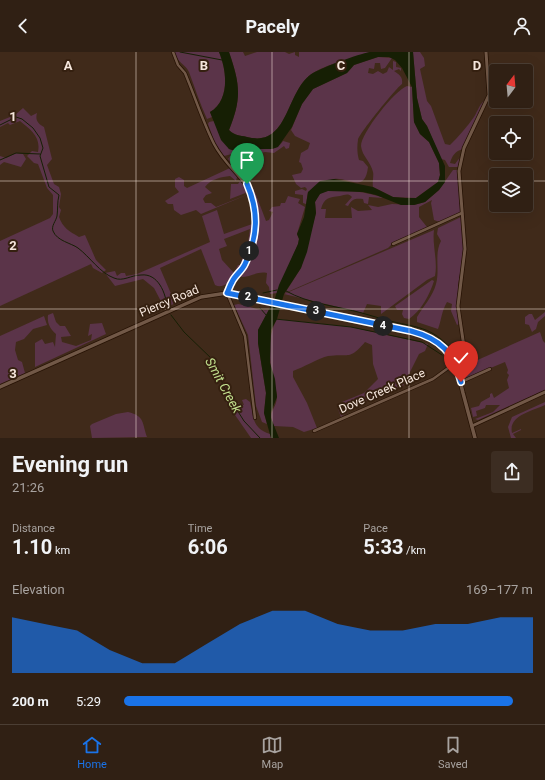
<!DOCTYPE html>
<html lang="en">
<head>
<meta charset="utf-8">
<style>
  :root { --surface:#302014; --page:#3c2d22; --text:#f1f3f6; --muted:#a8a3a0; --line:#4b3e34; --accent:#1a73e8 }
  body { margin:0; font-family:Roboto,sans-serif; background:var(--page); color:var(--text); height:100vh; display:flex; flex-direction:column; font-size:15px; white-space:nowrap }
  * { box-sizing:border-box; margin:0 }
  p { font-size:13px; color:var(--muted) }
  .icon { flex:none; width:22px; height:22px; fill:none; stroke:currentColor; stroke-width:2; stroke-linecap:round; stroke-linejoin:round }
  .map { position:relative; height:386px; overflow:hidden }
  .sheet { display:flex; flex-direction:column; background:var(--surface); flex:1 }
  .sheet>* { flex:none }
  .needle { width:26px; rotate:16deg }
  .tools { position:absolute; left:489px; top:12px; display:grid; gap:8px }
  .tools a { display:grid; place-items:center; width:44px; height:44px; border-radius:4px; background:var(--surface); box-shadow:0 4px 16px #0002,0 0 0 1px var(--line); font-size:20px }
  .pin { position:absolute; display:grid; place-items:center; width:34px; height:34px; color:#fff; margin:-41px -17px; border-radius:50% 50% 50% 0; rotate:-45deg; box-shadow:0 0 4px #0007 }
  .pin .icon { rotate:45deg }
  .km { position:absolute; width:20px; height:20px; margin:-10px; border-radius:50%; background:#222; color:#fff; font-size:11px; line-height:20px; text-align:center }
  .round { display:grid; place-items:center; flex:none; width:42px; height:42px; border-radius:4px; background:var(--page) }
  .overview { display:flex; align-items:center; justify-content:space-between; height:68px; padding:0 12px }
  h1 { font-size:22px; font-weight:700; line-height:30px }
  .stats { display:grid; grid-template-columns:repeat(3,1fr); gap:6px; height:68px; padding:4px 12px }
  .stats div { display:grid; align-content:center }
  .stats b { font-size:20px; font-weight:700 }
  .stats small { font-size:11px; font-weight:400 }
  .stats p { font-size:11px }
  .chart { height:112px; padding:8px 12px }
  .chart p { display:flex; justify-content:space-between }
  .chart svg { width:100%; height:72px; margin-top:4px; fill:var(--accent); opacity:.7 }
  ul { padding:0 12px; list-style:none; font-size:13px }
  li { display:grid; grid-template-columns:64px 48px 1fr; align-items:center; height:30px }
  li i { height:10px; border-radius:5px; background:var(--accent) }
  header { display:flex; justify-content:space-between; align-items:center; height:52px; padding:0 12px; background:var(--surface); font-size:18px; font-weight:700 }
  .menu { display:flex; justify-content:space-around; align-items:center; height:56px; border-top:1px solid var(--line); background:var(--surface); font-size:11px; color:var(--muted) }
  .menu a { display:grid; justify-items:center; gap:2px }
  .menu .selected { color:var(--accent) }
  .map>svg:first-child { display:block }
  .green { fill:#5b3449 }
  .water { fill:#161f04 }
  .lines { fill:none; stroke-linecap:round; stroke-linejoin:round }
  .stream { stroke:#161f04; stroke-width:1 }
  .minor-casing { stroke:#261204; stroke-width:4 }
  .tertiary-casing { stroke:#261204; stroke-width:4.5 }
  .secondary-casing { stroke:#261204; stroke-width:5 }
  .minor { stroke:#715847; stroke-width:2.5 }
  .tertiary { stroke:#715847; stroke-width:3 }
  .secondary { stroke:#715847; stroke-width:3.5 }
  .route-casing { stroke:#fff; stroke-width:8 }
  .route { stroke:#1a73e8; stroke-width:5 }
  .grid { fill:none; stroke:#f5e6dc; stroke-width:1; stroke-opacity:0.55 }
  .labels { text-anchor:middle; stroke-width:4; stroke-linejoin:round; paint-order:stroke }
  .street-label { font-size:12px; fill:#f5e6dc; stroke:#352010 }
  .water-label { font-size:13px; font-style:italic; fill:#c2e08e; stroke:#352010 }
  .grid-label { font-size:13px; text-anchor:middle; font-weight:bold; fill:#f5e6dc; stroke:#352010; stroke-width:4; stroke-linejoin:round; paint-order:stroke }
</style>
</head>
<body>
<header><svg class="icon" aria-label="back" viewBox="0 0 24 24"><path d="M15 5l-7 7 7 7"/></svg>Pacely<svg class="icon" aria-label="person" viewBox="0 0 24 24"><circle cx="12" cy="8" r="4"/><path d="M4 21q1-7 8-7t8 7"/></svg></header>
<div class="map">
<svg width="545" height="386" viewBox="0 0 545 386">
  <rect width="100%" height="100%" fill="#402a1a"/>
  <path class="green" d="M174 0H219C227 19 230 48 210 60L212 65 207 67C200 52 195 36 189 20 186 13 177 10 174 0Z
    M229 0H243L245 4 257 0H285L289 2 295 0V3L299 5V0H370C352 7 329 11 313 21 285 38 290 96 247 85 239 83 235 84 229 78 242 46 240 32 229 0Z
    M413 0H420L424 6 425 14 420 17 427 49 431 54 445 92 450 93C458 85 467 75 474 65 478 59 480 50 486 48L463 97C455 99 452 104 450 111L455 112 461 104 458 115H449L445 108 441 107 427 74 422 67 417 46Z
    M378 5 392 6 385 16 381 17 380 11H375L374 17 369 16 368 21 373 22 378 19 383 22 387 20 389 15 393 18V9L396 10V15L401 16V19L399 17 394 19C400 23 403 25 402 32 396 36 358 83 358 88 357 94 357 101 359 108L363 109 368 115C365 142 349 125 334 127 326 129 316 136 308 140L306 152 303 151V143L295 142V139L302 137 306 139 307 137 305 135 301 136 296 132 292 123 301 121 303 117 301 111 299 110 301 101 308 97 310 91 295 84 291 78 302 52 313 37 347 21 354 13Z
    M407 34 412 35 414 70 420 82 429 90 439 111 440 123 438 130 416 146 393 145 373 135C372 130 374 124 373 120 371 110 362 104 361 94 361 81 395 38 407 34Z
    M23 56 31 64 37 61C35 68 38 72 44 75L52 107 47 113 54 132 59 135 61 142 59 155 61 158 59 165C63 176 69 179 79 185L85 183 96 208 106 218 102 221 93 216 91 212 0 254V189L50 166 53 162V143L47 136 38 112 34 111 27 104 32 99 38 100C41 85 31 78 20 69L10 73 8 71 0 75V69L15 63Z
    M214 69 229 97C236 99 243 102 251 100 254 99 257 97 260 97 271 96 276 99 283 89L290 91 289 96 286 97 284 94 274 101 265 100 247 105 232 102 224 104 215 91 208 72 209 70Z
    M16 101 23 102 26 107 21 115 4 110 0 113V104L6 106Z
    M230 104C244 105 261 157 266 169L269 168 273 160 269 159 272 155 280 154 281 151H285L288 144 300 147 298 151 305 155 297 182 299 187 298 192 277 241 270 242 269 235 266 231 267 221C257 219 251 225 241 225 243 216 248 208 251 199 264 157 256 139 228 107Z
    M230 116 237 125 236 129 230 124C221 125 211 127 205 135L212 141 206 143 203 147 205 151H211L216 155 249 142 201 162 196 158 181 163 174 158 173 152H168L165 149 179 140 175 135V127L179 125 184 128V134L187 136Z
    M453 118H458L461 161 440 170 434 168 431 151 432 148 419 155V165L427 175 392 192 388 196 285 241 301 216 316 161 315 150C316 148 318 144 320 142 331 133 372 141 384 146L369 145 368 152 364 151 363 147C355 146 352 147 348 154L345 153 352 145C348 141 345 143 340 144 329 145 324 146 321 157H326L325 166H352L351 155 358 159 372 158 368 153 378 155 392 152 414 153 425 150 439 138Z
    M241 128 248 140 230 147 231 132H238Z
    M217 158 224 182 255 171V176L244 212 241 211 246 192 248 191 250 177 224 187 227 194 219 197 222 208 234 221 238 213H243C237 221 227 239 215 233L201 197 160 216 175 251 165 257 154 236 143 227 115 234 105 221 115 219 117 224 121 221H125L126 224 137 222 210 190 202 164Z
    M461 165 464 199 458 233 459 272 457 273 451 259 452 252 447 250C441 261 442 266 438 277L417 270V265C423 255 433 244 436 232 440 218 434 202 441 189L437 182 438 176Z
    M434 178C432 193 438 209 435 224L427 228 381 262V254L367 252 363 261 284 242Z
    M432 228 434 229C430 242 421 259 409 267L404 266 402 262 403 258H397L395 254Z
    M238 252C251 254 257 259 269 258L258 278V291L266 341 264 361 267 372 262 370 256 354 248 283 234 253Z
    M545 260V264L538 270 536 277 532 280 529 273 525 272V265L529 262H532L535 268Z
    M53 261 56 270 60 274H65L71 284 61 285 62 290 76 294 91 288 92 282 88 284 90 272 102 271 106 282 35 315V291L42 287 45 292 53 290 55 295 56 282C50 277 47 271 48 263Z
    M44 264 47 273 33 277 24 287 16 290 15 298 18 308 22 310 25 321 0 332V284Z
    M277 267 351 275 428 292 425 299 419 302 403 334 382 343 379 340 374 341 366 349H358L347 354 348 360 341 365 338 357 342 350 364 341 378 327 373 312 372 293 365 290C349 309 349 301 328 304 317 307 304 315 293 319V325L307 351 317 376 304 380 293 375 274 374C267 358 276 359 277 345 277 340 274 332 273 327 269 307 267 285 277 267Z
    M540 280 543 289 545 291V338L478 368 475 367 493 360 500 353H486L485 356 476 359 477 364 473 365 471 356 479 354 481 350 490 345V342L492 341 494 346 509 336 507 328 509 323 507 321 508 318 505 310 464 327 462 315Z
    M230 343C233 350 237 351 244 353L242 348 246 347 250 350C254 366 252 376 270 382L271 386H251L226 350 224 344Z
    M545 350V353C533 359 508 363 512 381L521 377V378L513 382 516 386H511L508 375 512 365Z
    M128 360C145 364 142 371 147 385L92 386 90 374 92 372 116 362Z"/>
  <path class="water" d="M219 0H229C240 32 242 46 229 78 235 84 239 83 247 85 290 96 285 38 313 21 324 15 358 2 370 0 384 0 399 0 413 0L417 46 422 67 427 74 445 114V130L439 138 425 150 414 153H401L376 143 363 140 328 139 320 142 315 150 316 161 307 200 301 216 284 242 277 267 271 278 270 311 275 327 277 345 271 360V366L279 386H271L264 361 266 341 258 291V278L275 246 279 233 298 192 299 187 297 182 304 165 308 140 320 129 334 127 373 135 393 145 405 146H416L438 130 440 123 439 111 429 90 420 82 414 70 412 35 402 16 395 8 389 5H378L354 13 347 21 313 37 302 52 292 75 278 95 272 97H259L249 101 239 100 229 97 221 88 210 60C230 48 227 19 219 0Z"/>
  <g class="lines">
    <path class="stream" d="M180 0 222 8
      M0 73 16 65 22 67 33 76 40 86 43 96 40 104 49 135 59 143C57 151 58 157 57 164 56 169 51 174 53 179 57 189 71 191 78 196 90 205 100 221 114 226 123 230 131 223 141 223 158 221 166 241 167 255
      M0 108 16 101 40 102
      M286 239C309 252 337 254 362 261 370 263 378 266 386 268 416 276 431 273 453 299
      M263 241 277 238
      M260 256 267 264
      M171 263 184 280 213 308 227 342 244 369 260 386
      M275 267 351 275 422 290 442 303"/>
    <g class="minor-casing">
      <path id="minor" d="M173 0 178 13 185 21C195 45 203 70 214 92 231 125 264 133 255 180 253 191 249 203 245 213 240 223 232 229 227 241L245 284 255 366
        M393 192 462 161
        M461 330 490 317
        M314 379 433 327 455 311"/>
    </g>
    <g class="tertiary-casing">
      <path id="tertiary" d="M455 311 461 305 464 295 458 254 465 197 459 119 464 96 489 43 486 0
        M472 374 545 340"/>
    </g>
    <g class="secondary-casing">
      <path id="secondary" d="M0 335 201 245 227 241 411 279C448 289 455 307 463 341 467 356 471 371 475 386"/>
    </g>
    <use href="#minor" class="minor"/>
    <use href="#tertiary" class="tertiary"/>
    <use href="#secondary" class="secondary"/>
  </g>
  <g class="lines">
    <g class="route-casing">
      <path id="route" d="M247 132C259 160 258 184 245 212 242 219 235 223 232 230 230 233 229 237 227 241L411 279C441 287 454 301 461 330"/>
    </g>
    <use href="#route" class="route"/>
  </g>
  <path class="grid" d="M136 0V386M272 0V386M409 0V386M0 129H496M526 129H545M0 257H545"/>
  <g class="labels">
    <g class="street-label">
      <text transform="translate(169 249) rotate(-23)" y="4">Piercy Road</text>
      <text transform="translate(382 339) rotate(-24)" y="4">Dove Creek Place</text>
    </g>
    <g class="water-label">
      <text transform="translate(224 333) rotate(61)" y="5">Smit Creek</text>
    </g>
  </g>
  <g class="grid-label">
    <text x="68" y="18">A</text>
    <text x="204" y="18">B</text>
    <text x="341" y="18">C</text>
    <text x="477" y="18">D</text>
    <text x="13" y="69">1</text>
    <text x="13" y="198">2</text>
    <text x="13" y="326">3</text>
  </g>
</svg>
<div class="tools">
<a><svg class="needle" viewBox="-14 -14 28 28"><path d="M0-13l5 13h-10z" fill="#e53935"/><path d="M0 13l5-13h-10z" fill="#a8a3a0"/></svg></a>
<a><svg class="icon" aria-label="locate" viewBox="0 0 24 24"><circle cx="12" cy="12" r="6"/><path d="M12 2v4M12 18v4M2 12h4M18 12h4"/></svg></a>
<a><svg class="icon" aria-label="layers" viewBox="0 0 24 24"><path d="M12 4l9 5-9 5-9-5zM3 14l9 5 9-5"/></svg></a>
</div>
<div class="pin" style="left:247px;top:132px;background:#1e9e55"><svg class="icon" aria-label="arrive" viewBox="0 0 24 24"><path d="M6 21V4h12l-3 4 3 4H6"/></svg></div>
<div class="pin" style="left:461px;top:330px;background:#d93025"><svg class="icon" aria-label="check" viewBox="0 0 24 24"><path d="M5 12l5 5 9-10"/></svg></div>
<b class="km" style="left:249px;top:199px">1</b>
<b class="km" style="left:248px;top:245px">2</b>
<b class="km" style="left:316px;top:259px">3</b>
<b class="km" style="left:383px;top:274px">4</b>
</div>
<section class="sheet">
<div class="overview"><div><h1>Evening run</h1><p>21:26</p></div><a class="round"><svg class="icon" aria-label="share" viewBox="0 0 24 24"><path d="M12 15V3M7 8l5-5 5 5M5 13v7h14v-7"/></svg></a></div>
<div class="stats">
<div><p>Distance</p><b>1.10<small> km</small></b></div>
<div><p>Time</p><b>6:06</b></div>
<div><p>Pace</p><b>5:33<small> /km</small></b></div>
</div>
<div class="chart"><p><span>Elevation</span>169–177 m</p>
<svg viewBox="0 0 160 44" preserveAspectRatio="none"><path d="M0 44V10L10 14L20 18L30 30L40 38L50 38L60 26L70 14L80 6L90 6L100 14L110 18L120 18L130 14L140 14L150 10L160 10V44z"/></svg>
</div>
<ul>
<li><b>200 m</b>5:29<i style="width:95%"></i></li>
</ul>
</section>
<nav class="menu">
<a class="selected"><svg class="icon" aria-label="home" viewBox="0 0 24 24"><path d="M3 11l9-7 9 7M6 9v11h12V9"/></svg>Home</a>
<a><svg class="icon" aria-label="map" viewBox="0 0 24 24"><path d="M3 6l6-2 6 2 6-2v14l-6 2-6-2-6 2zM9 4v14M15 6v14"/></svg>Map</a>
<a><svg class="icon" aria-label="saved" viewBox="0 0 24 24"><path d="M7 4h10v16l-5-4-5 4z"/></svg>Saved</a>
</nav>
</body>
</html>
